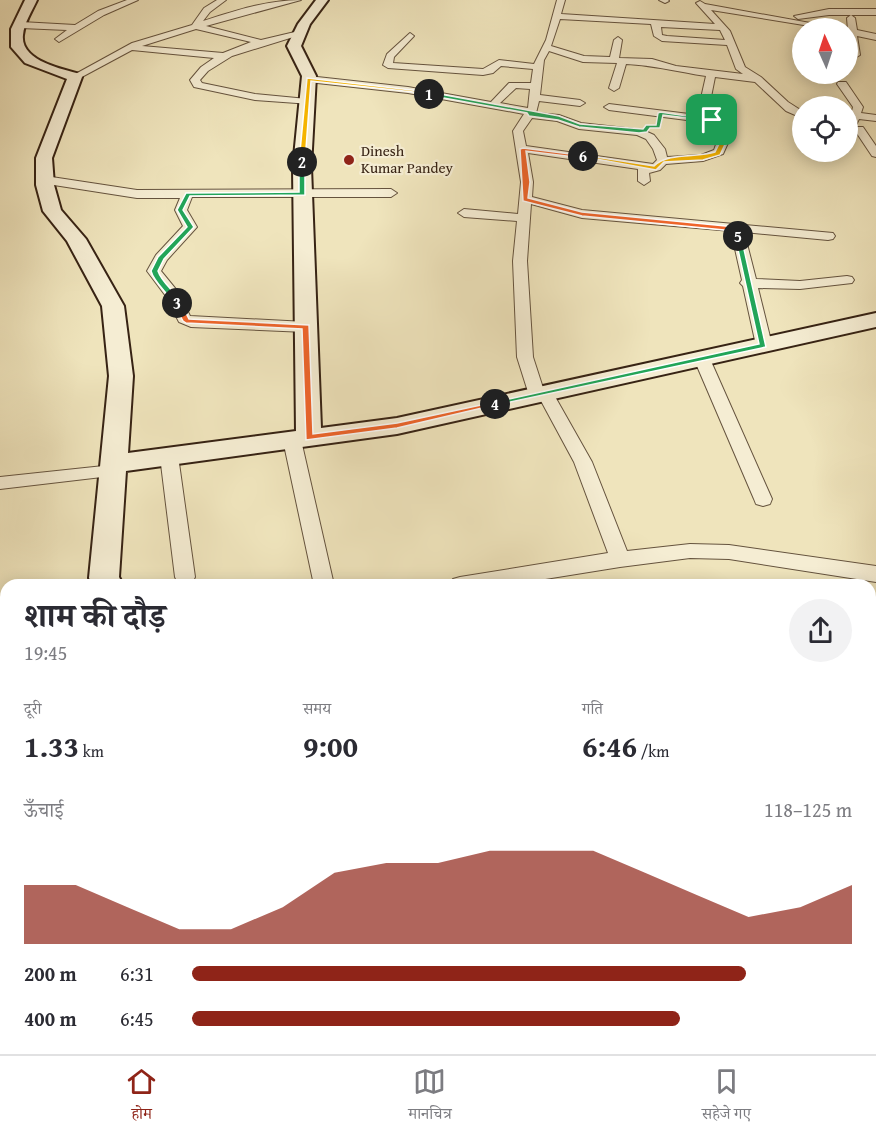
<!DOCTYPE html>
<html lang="hi">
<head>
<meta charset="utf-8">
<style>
  :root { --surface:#fff; --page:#f2f2f3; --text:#2b2b33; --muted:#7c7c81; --line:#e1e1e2; --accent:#8f2418 }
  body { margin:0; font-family:"Gentium Book Plus","Noto Serif Devanagari",serif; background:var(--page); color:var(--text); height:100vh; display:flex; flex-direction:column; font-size:22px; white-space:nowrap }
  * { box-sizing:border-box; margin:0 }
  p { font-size:20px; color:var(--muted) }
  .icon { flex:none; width:33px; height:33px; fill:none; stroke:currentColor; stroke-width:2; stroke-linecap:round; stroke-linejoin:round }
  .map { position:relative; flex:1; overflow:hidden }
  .side { position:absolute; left:0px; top:579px; width:876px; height:476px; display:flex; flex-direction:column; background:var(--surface); border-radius:18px 18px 0 0; box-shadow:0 3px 15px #0003 }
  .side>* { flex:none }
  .needle { width:39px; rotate:357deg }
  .fabs { position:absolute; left:792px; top:18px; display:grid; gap:12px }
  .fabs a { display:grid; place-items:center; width:66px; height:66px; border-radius:50%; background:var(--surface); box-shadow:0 3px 15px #0003; font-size:30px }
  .pin { position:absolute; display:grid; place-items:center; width:51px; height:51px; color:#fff; margin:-26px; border-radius:12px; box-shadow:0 3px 9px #0006 }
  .km { position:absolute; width:30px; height:30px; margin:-15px; border-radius:50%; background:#222; color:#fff; font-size:16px; line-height:30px; text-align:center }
  .round { display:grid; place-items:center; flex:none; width:63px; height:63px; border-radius:32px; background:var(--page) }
  .head { display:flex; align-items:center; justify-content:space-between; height:102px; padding:0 24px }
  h1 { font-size:33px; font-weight:700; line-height:45px }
  .metrics { display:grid; grid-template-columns:repeat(3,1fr); gap:9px; height:102px; padding:6px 24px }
  .metrics div { display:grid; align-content:center }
  .metrics b { font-size:30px; font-weight:700 }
  .metrics small { font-size:16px; font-weight:400 }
  .metrics p { font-size:16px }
  .chart { height:168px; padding:12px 24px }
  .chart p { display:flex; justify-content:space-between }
  .chart svg { width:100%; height:108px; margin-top:6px; fill:var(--accent); opacity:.7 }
  ul { padding:0 24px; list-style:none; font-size:20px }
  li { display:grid; grid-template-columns:96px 72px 1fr; align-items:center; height:45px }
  li i { height:15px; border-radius:8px; background:var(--accent) }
  .tab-bar { display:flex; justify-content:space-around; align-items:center; height:84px; border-top:2px solid var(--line); background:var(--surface); font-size:16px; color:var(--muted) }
  .tab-bar a { display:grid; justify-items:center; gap:3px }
  .tab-bar .on { color:var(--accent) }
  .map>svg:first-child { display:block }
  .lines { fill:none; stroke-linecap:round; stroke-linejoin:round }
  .street-casing { stroke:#65533e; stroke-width:2 }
  .secondary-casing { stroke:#372314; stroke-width:4 }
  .street { fill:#f5edd3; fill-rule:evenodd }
  .secondary { fill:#f5edd3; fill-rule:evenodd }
  .split-1 { fill:#22a559; stroke:#fff; stroke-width:1.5 }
  .split-2 { fill:#f5b400; stroke:#fff; stroke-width:1.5 }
  .split-3 { fill:#22a559; stroke:#fff; stroke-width:1.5 }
  .split-4 { fill:#f0652b; stroke:#fff; stroke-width:1.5 }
  .split-5 { fill:#22a559; stroke:#fff; stroke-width:1.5 }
  .split-6 { fill:#f0652b; stroke:#fff; stroke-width:1.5 }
  .split-7 { fill:#f5b400; stroke:#fff; stroke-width:1.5 }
  .poi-dot { fill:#8f2418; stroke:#f5edd3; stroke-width:2 }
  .labels { text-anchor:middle; stroke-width:4.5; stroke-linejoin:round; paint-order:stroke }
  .far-poi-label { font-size:15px; fill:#372314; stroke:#f5edd3; text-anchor:start }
</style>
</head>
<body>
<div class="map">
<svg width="876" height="1054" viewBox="0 0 876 1054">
  <rect width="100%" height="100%" fill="#efe4bc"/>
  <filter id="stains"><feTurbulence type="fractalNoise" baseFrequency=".00333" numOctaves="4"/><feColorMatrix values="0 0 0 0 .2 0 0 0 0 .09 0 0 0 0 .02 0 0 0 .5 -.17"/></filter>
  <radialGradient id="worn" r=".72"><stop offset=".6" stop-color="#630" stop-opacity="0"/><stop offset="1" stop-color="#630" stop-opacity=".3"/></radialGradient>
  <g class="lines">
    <g class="street-casing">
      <path id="street" d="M127 0H138L104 15 59 42 55 39 67 30 21 28 17 25 21 22 75 25 98 11Z
        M217 0H226L210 12 203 21C235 11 267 0 301 0L206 26 261 40 299 31 303 34 232 56 208 71 200 80 202 83 255 94 307 99 311 100V104L255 100 194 87 190 80 201 67 214 58 132 50 78 79 70 77 132 43 192 25 204 8ZM196 29 251 42 223 53 142 46Z
        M557 0H565L561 14 715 24 696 3 700 1 705 4 838 28H822L711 10 730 31 745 67 761 77 788 102 802 111V118L786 111 755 82 715 77 709 107 731 136 723 154 703 161 666 164 660 170 649 173 650 181 644 185 638 181V169L528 153 533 182 532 197 582 210 833 233 835 236 833 239 828 240 744 232 756 279 800 281 847 276 852 277 854 280 852 283 800 289 758 288 772 345 764 350 756 345 743 286 740 283 742 280 731 231 582 218 531 204 527 261 533 357 543 388 551 389 553 393 592 462 627 551 690 544 729 545 876 566V582L729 559 690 558 620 567 508 585H450L453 579 460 577 608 553 574 462 540 399H531L529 395 517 357 513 261 517 221 464 217 458 213 464 209 518 214 521 182 513 131 524 114 408 93 308 82 303 79 308 76 408 87 491 102 509 83H531L533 69 501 66 493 73 483 75 388 68 383 65 387 54 410 33 414 36 394 57 393 63 483 69 499 60 534 64 546 40ZM560 19 651 24 654 36 662 41 727 45 736 69 743 74 676 66 652 59 619 58 622 40 618 37 614 40 610 57 584 56 551 46ZM661 27 720 30 725 40 667 36 662 35ZM549 51 583 62 617 63 609 88 614 91 619 88 626 64C653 65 679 72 706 76L699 107 705 116 609 104 604 107 609 110 710 123 719 136 714 150 701 155 667 157 665 149 654 135 643 130 581 123 559 115 536 113 539 101 580 106 585 103 580 100 540 95 544 60ZM516 88 530 89 528 108 500 103ZM532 118 557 121 579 129 637 135 646 139 653 149 657 160 653 164 526 146 523 131Z
        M659 0H668L669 1 665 3Z
        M829 9H876V15H829L798 19 794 16Z
        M851 15 855 18 857 30 876 34V40L857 36 860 55 855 58 850 55 847 18Z
        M838 82H846L863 107 861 113 876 115V121L859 119 855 127H863L876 146V157L872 156 854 129 855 127H848L853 107 837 84Z
        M45 176 137 190 391 189 397 193 391 197H192L187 210 197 227 167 260 161 271 179 293 190 316 306 322 314 327 306 332 191 327 179 322 165 295 147 271 156 255 183 226 175 210 180 198H137L41 183 39 180Z
        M702 354 710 359 772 499 770 504 763 506 756 504 754 499 694 359Z
        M292 434 298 436 301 440 334 585H314L283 440 286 436Z
        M169 450 175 452 178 456 195 577 192 583 185 585 178 583 175 577 160 456 163 452Z
        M113 465 119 467 122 471 119 475 0 489V477Z
        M870 624 876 625V643L870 642Z
        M799 1048H830L832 1054H801Z"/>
    </g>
    <g class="secondary-casing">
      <path id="secondary" d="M25 0H37C32 11 24 23 23 35 20 61 62 69 80 74L82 77 52 158 54 185 61 210 86 239 124 306 133 376 128 453 296 431 293 167 302 76 287 46 298 24 316 0H328L310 24 301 46 316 76 311 167 321 428 397 418 876 313V327L397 434 126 471 119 577 123 585H93L89 578 109 376 102 306 67 241 43 211 36 185V158L67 79 25 63 11 47V29Z
        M148 1048H194V1054H148Z"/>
    </g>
    <use href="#street" class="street"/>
    <use href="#secondary" class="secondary"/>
  </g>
  <path class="split-1" d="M429 92 559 116 580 124 643 129 646 125H656L658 113 660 112 715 120 712 121 663 115 660 128H650L647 132 639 133 579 127 558 120 529 116 527 113 427 95Z"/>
  <path class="split-2" d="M307 78 429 92 432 94 311 81 305 162 302 164 299 162Z"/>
  <path class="split-3" d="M302 161 305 162V195L190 196 183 210 194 227 164 259 158 271C162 283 175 291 181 303L175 305C168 293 154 283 151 271L158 257 187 227 177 210 186 193 299 192V162Z"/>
  <path class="split-4" d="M177 301 181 303 189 319 309 325 313 434 397 423 495 402 499 404 397 428 306 440 302 329 186 323 183 321 173 303Z"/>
  <path class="split-5" d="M738 234 741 236 766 347 492 406V402H495L759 344 735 236Z"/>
  <path class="split-6" d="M523 148 586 156 583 158 526 151 530 182 528 198 582 212 736 227 740 229 741 236 736 238 734 231 582 216 523 201 520 149Z"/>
  <path class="split-7" d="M710 118H714L728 138 720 155 703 160 664 162 656 170 580 156 583 155 654 166C668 152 697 158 715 152L722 138Z"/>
  <circle class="poi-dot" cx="349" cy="160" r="6"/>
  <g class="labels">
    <g class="far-poi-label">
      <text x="361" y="156">Dinesh<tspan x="361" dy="17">Kumar Pandey</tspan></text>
    </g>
  </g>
  <rect width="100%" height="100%" filter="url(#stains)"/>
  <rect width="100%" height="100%" fill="url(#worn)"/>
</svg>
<div class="fabs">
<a><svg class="needle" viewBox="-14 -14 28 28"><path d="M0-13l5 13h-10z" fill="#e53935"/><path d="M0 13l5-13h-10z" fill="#7c7c81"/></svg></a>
<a><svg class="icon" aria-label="locate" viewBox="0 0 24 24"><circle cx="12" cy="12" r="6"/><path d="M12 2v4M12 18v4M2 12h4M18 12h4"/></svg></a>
</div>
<div class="pin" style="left:712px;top:120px;background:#1e9e55"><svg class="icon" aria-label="arrive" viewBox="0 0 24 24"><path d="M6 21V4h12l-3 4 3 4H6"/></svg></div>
<b class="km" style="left:429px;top:94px">1</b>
<b class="km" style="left:302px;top:162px">2</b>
<b class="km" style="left:177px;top:303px">3</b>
<b class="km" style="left:495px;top:404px">4</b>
<b class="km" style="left:738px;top:236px">5</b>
<b class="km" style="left:583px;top:156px">6</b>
<section class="side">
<div class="head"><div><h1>शाम की दौड़</h1><p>19:45</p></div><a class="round"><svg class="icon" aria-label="share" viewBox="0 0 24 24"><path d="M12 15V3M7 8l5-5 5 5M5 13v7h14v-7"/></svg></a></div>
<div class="metrics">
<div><p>दूरी</p><b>1.33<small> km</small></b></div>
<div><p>समय</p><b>9:00</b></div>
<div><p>गति</p><b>6:46<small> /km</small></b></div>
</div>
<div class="chart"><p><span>ऊँचाई</span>118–125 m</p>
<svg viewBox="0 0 160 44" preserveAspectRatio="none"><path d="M0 44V20L10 20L20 29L30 38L40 38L50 29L60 15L70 11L80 11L90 6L100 6L110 6L120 15L130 24L140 33L150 29L160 20V44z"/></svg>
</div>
<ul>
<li><b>200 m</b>6:31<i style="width:84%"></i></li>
<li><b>400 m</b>6:45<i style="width:74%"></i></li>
</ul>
</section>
</div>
<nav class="tab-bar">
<a class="on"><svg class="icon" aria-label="home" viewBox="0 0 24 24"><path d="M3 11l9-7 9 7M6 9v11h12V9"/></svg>होम</a>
<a><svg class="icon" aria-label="map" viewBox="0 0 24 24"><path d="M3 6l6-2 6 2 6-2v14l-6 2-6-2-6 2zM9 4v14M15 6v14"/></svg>मानचित्र</a>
<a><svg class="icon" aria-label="saved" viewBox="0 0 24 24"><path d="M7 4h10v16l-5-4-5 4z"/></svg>सहेजे गए</a>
</nav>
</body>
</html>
